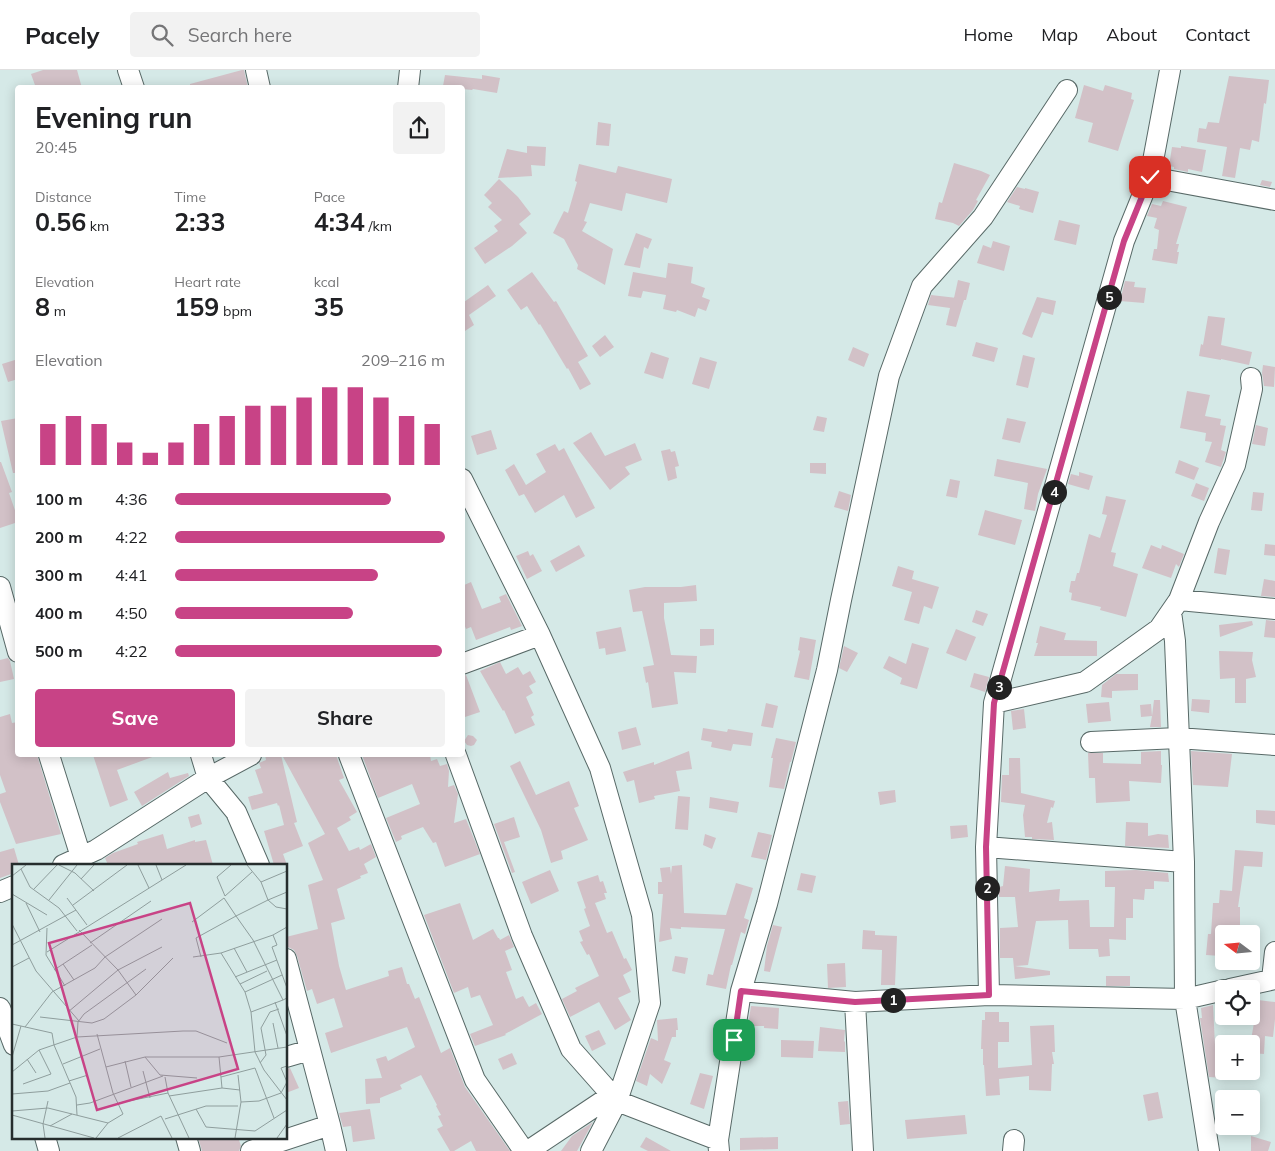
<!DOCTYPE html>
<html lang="en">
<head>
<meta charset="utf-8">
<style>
  :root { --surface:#fff; --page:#f2f2f2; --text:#202124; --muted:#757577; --line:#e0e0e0; --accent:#c84386 }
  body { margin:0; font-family:Mulish,sans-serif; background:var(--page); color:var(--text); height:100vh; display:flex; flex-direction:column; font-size:19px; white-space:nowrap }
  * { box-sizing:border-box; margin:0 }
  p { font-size:16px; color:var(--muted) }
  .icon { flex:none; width:28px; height:28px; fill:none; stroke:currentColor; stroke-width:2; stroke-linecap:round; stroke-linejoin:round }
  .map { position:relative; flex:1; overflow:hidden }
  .details { position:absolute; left:15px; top:15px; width:450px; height:672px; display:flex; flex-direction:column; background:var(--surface); border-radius:5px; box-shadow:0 2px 12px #0003 }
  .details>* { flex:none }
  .needle { width:32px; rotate:286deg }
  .controls { position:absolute; left:1215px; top:855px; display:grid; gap:10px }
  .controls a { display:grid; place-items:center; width:45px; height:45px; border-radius:5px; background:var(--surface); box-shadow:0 2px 12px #0003; font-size:25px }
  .pin { position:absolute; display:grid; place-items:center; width:42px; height:42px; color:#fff; margin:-21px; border-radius:10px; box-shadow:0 2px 8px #0006 }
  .km { position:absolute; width:25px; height:25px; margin:-12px; border-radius:50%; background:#222; color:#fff; font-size:14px; line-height:25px; text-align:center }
  .round { display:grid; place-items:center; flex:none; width:52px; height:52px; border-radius:5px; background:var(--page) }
  .headline { display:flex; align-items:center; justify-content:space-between; height:85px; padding:0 20px }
  h1 { font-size:28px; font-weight:700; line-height:38px }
  .figures { display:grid; grid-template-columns:repeat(3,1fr); gap:8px; height:85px; padding:5px 20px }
  .figures div { display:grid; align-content:center }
  .figures b { font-size:25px; font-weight:700 }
  .figures small { font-size:14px; font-weight:400 }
  .figures p { font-size:14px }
  .chart { height:140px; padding:10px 20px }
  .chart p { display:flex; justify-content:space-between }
  .chart svg { width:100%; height:90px; margin-top:5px; stroke:var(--accent); stroke-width:6 }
  .action { display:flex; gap:10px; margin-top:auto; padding:10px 20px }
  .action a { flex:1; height:58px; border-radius:5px; background:var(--accent); color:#fff; font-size:20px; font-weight:700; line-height:58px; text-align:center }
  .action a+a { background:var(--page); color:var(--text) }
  ul { padding:0 20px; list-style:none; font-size:16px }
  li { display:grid; grid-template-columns:80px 60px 1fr; align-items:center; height:38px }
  li i { height:12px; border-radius:6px; background:var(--accent) }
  header { display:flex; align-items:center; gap:30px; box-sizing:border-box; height:70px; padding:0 25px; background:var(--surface); border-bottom:1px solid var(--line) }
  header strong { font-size:24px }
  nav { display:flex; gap:28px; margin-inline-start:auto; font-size:18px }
  .search { width:350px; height:45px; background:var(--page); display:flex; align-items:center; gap:12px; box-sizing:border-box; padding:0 18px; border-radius:5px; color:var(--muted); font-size:19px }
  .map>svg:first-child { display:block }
  .building { fill:#d2c1c7 }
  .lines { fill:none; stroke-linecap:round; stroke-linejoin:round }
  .minor-casing { stroke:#586967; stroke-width:22 }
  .minor { stroke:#fff; stroke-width:20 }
  .route-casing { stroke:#fff; stroke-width:10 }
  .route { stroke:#c84386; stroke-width:6 }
  .inset-road { fill:none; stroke:#8f9e9d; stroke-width:1 }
  .view { fill:#c84386; fill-opacity:0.15; stroke:#c84386; stroke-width:2.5 }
  .inset-edge { fill:none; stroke:#262d2d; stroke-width:2.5 }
</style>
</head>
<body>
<header>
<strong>Pacely</strong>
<div class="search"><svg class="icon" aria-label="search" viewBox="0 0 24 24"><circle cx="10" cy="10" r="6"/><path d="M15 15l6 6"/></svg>Search here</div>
<nav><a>Home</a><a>Map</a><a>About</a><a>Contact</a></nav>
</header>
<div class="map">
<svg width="1275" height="1081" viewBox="0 0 1275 1081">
  <rect width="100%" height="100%" fill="#d5e9e7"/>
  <path class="building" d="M43 0H77L82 18H36L31 4Z
    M242 0H244L248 18H190V14Z
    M445 5 482 9V5L500 8 497 23 473 19 472 20 462 19V18L443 16Z
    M1229 6 1269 10 1266 34 1264 33 1259 72 1252 70 1250 80 1240 78 1235 108 1222 106 1227 77 1197 72 1199 58 1206 59 1208 52 1219 53Z
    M1084 15 1103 21 1105 15 1132 23 1131 29 1134 30 1118 81 1088 72 1093 53 1075 48Z
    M598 52 611 54 609 76 596 75Z
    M527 76 546 77 545 96 531 95 532 106 498 108 507 79 527 83Z
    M1181 76 1206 80 1202 102 1188 99V102L1174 99V97L1169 96 1172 77 1181 78Z
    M954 93 981 101 990 105 976 130 978 131 973 140 959 156 953 153 935 149 939 132 942 133Z
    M579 94 616 103 618 96 672 109 667 133 626 123 622 141 590 133 584 151 587 152 582 161 613 179 605 215 577 199 578 195 564 169 553 163 564 141 568 143 577 112 575 111Z
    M499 109 518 127 531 144 519 154 527 163 512 176 485 194 474 178 498 161 494 156 502 150 488 137 492 133 484 125Z
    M1262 110 1272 112 1270 117 1260 115Z
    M1017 117 1025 119V118L1039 122 1033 143 1019 139 1020 136 1007 132Z
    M1163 131 1187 137 1176 174H1179L1177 182H1179L1177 194 1152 190 1154 179H1157L1159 160 1154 158 1157 148 1147 146 1152 134 1161 136Z
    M1059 150 1080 155 1076 175 1054 170Z
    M636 163 652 169 648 179 644 177 640 198 624 195Z
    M993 171 1010 176 1004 201 977 193 983 175 991 178Z
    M668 193 693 197 691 213 705 218 702 227 710 230 706 241 698 238 695 247 677 240 676 242 663 239 666 225 643 221 641 228 628 226 633 202 666 208Z
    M532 202 554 232 556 231 588 286 578 292 591 314 580 320 568 298 567 299 540 254 539 255 527 236 521 240 507 220Z
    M958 210 970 213 966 230H964L956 257 946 255 950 238 928 235 931 225 957 228H954Z
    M1125 211 1135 212 1134 217 1146 218 1144 233 1120 231Z
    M488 215 496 226 469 245 474 255 462 263V229L464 232Z
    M1037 227 1056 231 1053 245 1042 242 1032 268 1022 264Z
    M1208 246 1225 248 1221 275 1252 282 1249 295 1221 289V290L1199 286 1201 274 1203 275Z
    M605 265 614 277 600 287 592 276Z
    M976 272 998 278 994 292 972 286Z
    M853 277 869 284 864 297 848 290Z
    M651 282 669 288 663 309 644 303Z
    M1023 285 1035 288 1028 318 1016 315Z
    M700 287 717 292 709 319 692 314Z
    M18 289V309L8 312 2 294Z
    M1263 295 1275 297 1274 317 1264 316 1262 303Z
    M1187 321 1210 325 1205 346 1221 349 1220 355 1226 356 1221 380 1226 382 1221 397 1205 392 1212 372 1205 371 1206 363 1180 358Z
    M817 346 827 348 824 362 813 360Z
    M18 348V403H13L1 351Z
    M1007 348 1026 352 1020 373 1002 369Z
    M1256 355 1268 358 1265 376 1252 374Z
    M491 360 497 379 477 385 471 366Z
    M591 362 605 386 635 373 642 390 625 397 630 404 610 420 573 373Z
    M555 374 559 381 564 378 595 438 576 448 564 425 535 443 524 424 519 426 505 400 514 394 526 415 546 402 536 384Z
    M670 379 671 382 675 381 679 396 675 397 677 408 668 411 661 381Z
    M997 389 1047 399 1038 424 1035 441 1024 439 1028 413 994 406Z
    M1179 390 1199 398 1194 410 1175 403Z
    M0 392H1L12 422 9 423 18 449V452L0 458Z
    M810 393H826V404L810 403Z
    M1079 402 1093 406 1089 420 1068 414 1071 404 1079 406Z
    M950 409 960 411 957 428 946 426Z
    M1196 413 1209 418 1204 431 1191 426Z
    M839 421 851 425 848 441 834 437Z
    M1253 422 1264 423 1262 441 1251 440Z
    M1106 426 1126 430 1111 482 1116 483 1113 496 1138 504 1126 547 1100 540 1101 537 1071 530 1072 523 1069 522 1071 511H1075L1077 503H1079L1089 464 1100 468 1107 445 1102 444Z
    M985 440 1022 450 1015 475 978 465Z
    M1265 474 1275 475V486L1264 485Z
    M579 475 585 486 556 502 550 491Z
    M1151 475 1161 479 1162 475 1184 484 1179 497 1176 494 1171 508 1142 498Z
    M1218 478 1230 480 1226 505 1214 503Z
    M528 481 530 486 533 484 542 501 527 509 516 486Z
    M898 496 914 501 912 509 939 517 932 539 924 536 919 554 904 550 912 522 892 516Z
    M1264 509 1275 511V527L1261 526Z
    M471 512 482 539 501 532 499 527 506 524 522 556 511 560 510 557 476 570 471 557 466 559 462 549V516Z
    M696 515 697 531 664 533V548L671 585 697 586 696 603 674 602 678 634 652 638 648 612 646 613 643 597 654 595 642 541 633 542 629 520 645 517H681Z
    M976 540 988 544 983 556 972 552Z
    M1266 550 1275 551V568L1264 567Z
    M1252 551 1253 555 1220 567 1219 555Z
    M1040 556 1066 563 1064 570 1097 571V586H1034L1038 573H1036Z
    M621 557 626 581 606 585 605 578 599 579 596 562Z
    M700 559H714V575L700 576Z
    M956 559 976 567 966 591 946 583Z
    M800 567 816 570 809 610 794 607 800 581 798 580Z
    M912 573 929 578 917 619 900 614 902 608 883 598 889 586 906 594Z
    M844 576 858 583 847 602 839 598Z
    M1219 581 1253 582 1252 590 1256 607 1246 609V633H1235V608L1220 609Z
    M8 588 10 591 14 609 0 612V590Z
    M500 592 506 604 518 597 523 605 530 601 536 612 529 616 533 623 526 627 534 645 531 647 535 655 515 664 504 640 503 641 480 601Z
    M974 603 989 607 985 622 970 617Z
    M1116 604H1138V620L1112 621V628L1101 627 1102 615Z
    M466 605 480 642 462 648V606Z
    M1192 629 1210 630 1209 643 1191 641Z
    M1154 630H1160L1161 657H1150L1152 646 1141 647 1140 635 1151 634 1152 646Z
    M1109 632 1111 651 1088 653 1086 634Z
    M766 633 778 636 773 658 761 656Z
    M1024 639 1026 658 1013 660 1011 641Z
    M10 644 12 653 18 652V685H37L61 764 16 774 0 732V724L6 722 0 705V647Z
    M636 657 641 675 622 680 618 662Z
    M703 658 727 662 728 659 753 663 751 676 733 674 731 681 711 677 712 672 701 670Z
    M468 665 473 666 477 670 474 675 471 676 467 675 464 671Z
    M776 668 796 672 791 692H790L784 719 769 717 773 688H771Z
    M689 681 692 699 676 701 680 721 654 726 655 729 639 733 634 710 627 712 623 702 654 692V695Z
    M1161 681V695H1162L1161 713 1129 711 1130 731 1096 733 1095 708H1089L1088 683H1103V693L1141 694V682Z
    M1191 681 1232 684 1228 717 1193 715Z
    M93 685H155V686L117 700 128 730 110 737Z
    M265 685H281L297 752 294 753 303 776 283 784 287 795H274L264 761 284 755 279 735 278 736 277 733 252 740 248 727 263 723 255 700 261 698 259 693 266 690Z
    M282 685H336L344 708 339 710 357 742 349 747 351 750 337 758 349 781 359 777 360 780 371 774 376 787 364 794 368 803 360 806 361 808 337 819 345 849 331 853 339 896 346 920 389 906 388 901 402 897 407 914H409L415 929 419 927 441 983 450 978 465 1017 510 1081H476L471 1071 454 1081H450L437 1059 443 1056 438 1046 441 1045 436 1036 437 1035 421 1005 400 1015 402 1019 380 1028V1033L366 1034 365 1009 382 1008 376 989 386 986 388 991 415 977 407 957 331 983 325 963 343 957 334 928 317 934 312 919 307 921 297 886 294 880 288 877 286 868V867L318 859 308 815 323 810 308 773 325 764Z
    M362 685H430L431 691 437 689 440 696 447 694 449 701 448 717 454 715 458 724 454 753 466 749 480 784 445 797 436 772 433 773 423 757 401 766 402 769 396 772 386 748 420 734 412 714 378 728Z
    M1009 688H1020L1021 723 1055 731 1053 738 1051 737 1047 753 1052 752 1054 770 1032 769V767H1025L1023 745 1025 735 1001 732 1002 705H1009Z
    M520 691 536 725 569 711 579 736 574 738 588 770 561 781 563 789 551 793 541 760 510 696Z
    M168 702 170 708 188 703 189 706 142 736 134 722Z
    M895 720 896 732 880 735 878 722Z
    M678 726 690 727 688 760 675 759Z
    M710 727 739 732 737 743 709 738Z
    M1256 740 1275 741V755L1256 753Z
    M199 744 202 754 191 758 188 747Z
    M514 747 520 767 504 772 515 802 512 803 494 754Z
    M1126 752 1148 753V766L1158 764 1168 765 1169 778 1125 776Z
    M967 755 968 767 951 769 950 756Z
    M758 762 772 765 766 790 751 787Z
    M163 764 167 779 195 770V772L206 770 213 795H108L105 788 113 783 138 774 137 772Z
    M705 764 716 768 712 779 703 775Z
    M14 778 19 795H14V803L0 808V782Z
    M1235 780 1263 782 1262 797 1244 796 1238 837H1240V860L1223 859 1221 886 1206 885 1208 864H1211L1213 833H1219L1220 820 1232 821Z
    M682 795 684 843 726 845 736 813 753 818 744 848 749 850 745 864 741 862 732 895H731L726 919 706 915 708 904 713 905 725 859 681 857V859L670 858 672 869 659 872 663 824H658V812H662L660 798 670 797 671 804 672 796Z
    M1005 796 1030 799 1029 822 1060 819 1059 831 1089 830 1090 857H1114L1115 817H1105V801L1136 800 1168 803 1169 812 1154 811V819H1145L1144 830 1133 829V848H1126V870L1109 869 1110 886 1099 887 1098 879H1069L1068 850 1036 851 1028 895 1015 896 1050 901V905L1015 909 1013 888H1000V858L1018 857 1015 827H999V817L1003 816Z
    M550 800 559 821 531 834 522 812Z
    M801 803 816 806 812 823 797 820Z
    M598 805 600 812 603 811 607 823H604L606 829 595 833 607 863 612 861 624 889 626 888 632 900 623 905 631 922 618 928 631 950 615 960 599 932 570 947 562 929 577 921 575 918 599 906 589 884 587 885 580 872 583 871 579 861 590 856 584 839 586 838 577 812Z
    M460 833 473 870 493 859 498 868H499L500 870 509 865 514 877 505 881 512 900 506 902 516 929 523 926 529 937 536 933 542 944 505 964 506 965 475 976 470 964 493 955 480 925 471 928 468 917 454 923 424 845Z
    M773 855 782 857 770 902 764 901 767 876Z
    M863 860 875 861V865L897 866 895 915H881L882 880 862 879Z
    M675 886 688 888 685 904 672 901Z
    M845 893 846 917 828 918 827 894Z
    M1106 906H1130V916H1106Z
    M1258 930 1275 932V949L1273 967 1265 966 1264 984 1251 983V970Z
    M1213 935 1215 975 1224 974V1008L1209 1007 1200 948H1202L1201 938Z
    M751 936 779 938 778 959 764 958V956H748Z
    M985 942H999V952H1009V972H998V998L1032 995 1030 956 1054 955 1055 982H1052L1054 994H1052L1051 1021 1029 1020V1006L999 1009 1000 1025 986 1026 984 995H983V979H981L982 950H985Z
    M677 948 678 960H676V967H672L664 990 671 993 662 1014 650 1004 647 1016 636 1011 651 968 658 971 657 950Z
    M820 957 845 960 844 971 845 972V982L818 981Z
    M599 960 606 974 592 981 585 966Z
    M781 970 814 971 813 988 781 987Z
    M512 983 517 994 503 1000 498 989Z
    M290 998 299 1018 286 1023V999Z
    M700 1003 713 1006 704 1039 690 1034Z
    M1158 1022 1163 1048 1148 1051 1143 1025Z
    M848 1031 850 1054 840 1055 838 1032Z
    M370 1039 375 1069 353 1072 351 1056 343 1057 339 1043Z
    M965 1045 967 1064 907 1069 905 1050Z
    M593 1052 577 1081H561L572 1066Z
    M1251 1066 1271 1072 1268 1081H1251Z
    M198 1067H238L241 1076 239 1081H202Z
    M646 1067 671 1081H648L640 1077Z
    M778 1067V1079L740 1080V1068Z"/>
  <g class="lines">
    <g class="minor-casing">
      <path id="minor" d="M128 0 134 18
        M256 0 260 18
        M408 18 410 0
        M1150 107 1275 130
        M462 409 540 565 600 698 642 845 650 933 617 1031 591 1081
        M0 517 18 582
        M1179 530 1275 539
        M1171 542 1175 571 1184 792 1185 929 1209 1081
        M462 594 540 565
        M994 633 1085 612 1159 559 1179 530 1209 452 1235 395 1252 319 1251 308
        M1091 672 1178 668 1275 675
        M49 685 81 787
        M201 685 208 708 236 742 259 795
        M349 685 475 1010 524 1081
        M456 685 522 866 571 979 617 1031 718 1070
        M986 777 1184 792
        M63 795 96 780 208 708 251 685
        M0 822 14 816
        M286 889 330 1055 336 1081
        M1272 909 1275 882
        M1230 919 1275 909
        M741 921 855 932 989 925 1185 929 1224 920
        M989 925 986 777 994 633 1124 171 1150 107 1170 0
        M855 932 863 1081
        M0 938 14 975
        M286 987 310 980
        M45 1067 49 1081
        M186 1067 190 1081
        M251 1081 330 1055
        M528 1081 612 1025
        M719 1081 718 1070 741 921 767 834 827 600 841 530 889 306 922 216 983 147 1067 20
        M1013 1081 1014 1070"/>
    </g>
    <use href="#minor" class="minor"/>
  </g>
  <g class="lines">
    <g class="route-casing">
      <path id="route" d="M734 970 741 921 855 932 989 925 986 777 994 633 1124 171 1150 107"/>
    </g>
    <use href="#route" class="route"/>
  </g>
  <g transform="translate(12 794)">
    <rect width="275" height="275" fill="#d5e9e7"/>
    <path class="inset-road" d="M47 1 63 9 82 27M126 1 137 24M144 1 150 16M235 1 249 18 275 7M9 5 18 23 47 44 65 67M0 12 14 1M69 15 82 1M249 18 256 36 275 28M21 26 45 1M0 30 35 51M213 32 205 13 219 1M213 32 240 8M55 34 75 61M37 36 65 1M14 39 28 68M61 41 115 1M275 45 264 43 256 36 224 52 241 76 271 136 275 134M180 58 212 34 224 52 184 74 189 93M0 60 24 107 67 157M275 63 261 71 265 81 260 83 275 124M35 64 34 91 53 122M67 66 106 106 124 131M78 79 139 37M0 81 64 46M222 84 235 108M35 88 174 1M181 93 209 89M51 100 62 116M0 103 17 94M42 106 80 81M270 111 233 128 239 148 271 136M223 113 265 96M228 120 255 107M233 128 209 89 261 71M263 138 275 172M56 148 106 106 150 83M239 148 243 188 252 206 275 236M28 153 80 159 92 155 124 131 161 94M261 159 266 184M0 160 40 169 42 181 64 233 65 251M13 163 40 128 83 104 93 93 150 55M65 173 66 158 72 150 134 105M0 193 9 162M133 193 148 211 185 214M15 195 24 209M113 197 119 223M248 199 254 191 249 164 258 148 267 145M51 200 88 185M94 203 133 193H207L275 183M243 204 262 254M131 207 138 234M0 208 27 186 65 173 171 167H184L215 179M153 213 156 229 177 274M209 213 243 204M57 217 76 211M11 220 39 210 27 186M210 224 228 226M0 230 36 227 58 219M157 232 210 224 207 193M229 238 247 237 269 229 275 218 269 204 275 202M107 239 156 229M65 241 78 239 151 212M184 245 194 263 243 267 275 246M0 247 36 244 96 259M0 251 82 274M153 255 194 242H226M38 262 60 250M33 274 31 260 36 237M84 274 96 259 111 250 101 229 85 170M106 274 149 252 160 274M223 274 229 238 226 211M265 274 275 260"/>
    <path class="view" d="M178 39 226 205 85 246 37 79Z"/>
    <rect width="275" height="275" class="inset-edge"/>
  </g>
</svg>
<div class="controls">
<a><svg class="needle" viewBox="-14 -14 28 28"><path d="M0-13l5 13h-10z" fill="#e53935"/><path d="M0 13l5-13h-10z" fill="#757577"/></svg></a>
<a><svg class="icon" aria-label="locate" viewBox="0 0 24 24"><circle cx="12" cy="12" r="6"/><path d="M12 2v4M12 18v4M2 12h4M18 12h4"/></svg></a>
<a>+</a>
<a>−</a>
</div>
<div class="pin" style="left:734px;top:970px;background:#1e9e55"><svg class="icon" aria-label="arrive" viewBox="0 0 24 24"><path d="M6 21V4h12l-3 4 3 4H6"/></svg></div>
<div class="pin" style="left:1150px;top:107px;background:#d93025"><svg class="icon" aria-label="check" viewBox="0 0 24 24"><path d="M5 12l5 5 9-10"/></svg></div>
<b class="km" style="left:893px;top:930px">1</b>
<b class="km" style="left:987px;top:818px">2</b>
<b class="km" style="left:999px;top:617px">3</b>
<b class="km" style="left:1054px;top:422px">4</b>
<b class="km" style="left:1109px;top:227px">5</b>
<section class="details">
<div class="headline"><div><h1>Evening run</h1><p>20:45</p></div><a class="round"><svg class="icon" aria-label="share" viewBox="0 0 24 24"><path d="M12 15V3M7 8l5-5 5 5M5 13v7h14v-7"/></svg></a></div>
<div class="figures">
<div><p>Distance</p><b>0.56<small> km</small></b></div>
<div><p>Time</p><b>2:33</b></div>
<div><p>Pace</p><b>4:34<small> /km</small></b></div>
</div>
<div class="figures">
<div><p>Elevation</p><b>8<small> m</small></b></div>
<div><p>Heart rate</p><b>159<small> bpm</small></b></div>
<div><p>kcal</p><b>35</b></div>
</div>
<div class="chart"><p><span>Elevation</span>209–216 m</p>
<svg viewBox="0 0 160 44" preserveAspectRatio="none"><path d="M5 44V24M15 44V20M25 44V24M35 44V33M45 44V38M55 44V33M65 44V24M75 44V20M85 44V15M95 44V15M105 44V11M115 44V6M125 44V6M135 44V11M145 44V20M155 44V24"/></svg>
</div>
<ul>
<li><b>100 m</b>4:36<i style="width:80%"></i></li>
<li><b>200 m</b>4:22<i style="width:100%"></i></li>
<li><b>300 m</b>4:41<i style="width:75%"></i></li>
<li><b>400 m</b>4:50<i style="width:66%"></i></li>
<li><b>500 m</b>4:22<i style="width:99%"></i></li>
</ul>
<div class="action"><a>Save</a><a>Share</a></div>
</section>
</div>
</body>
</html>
